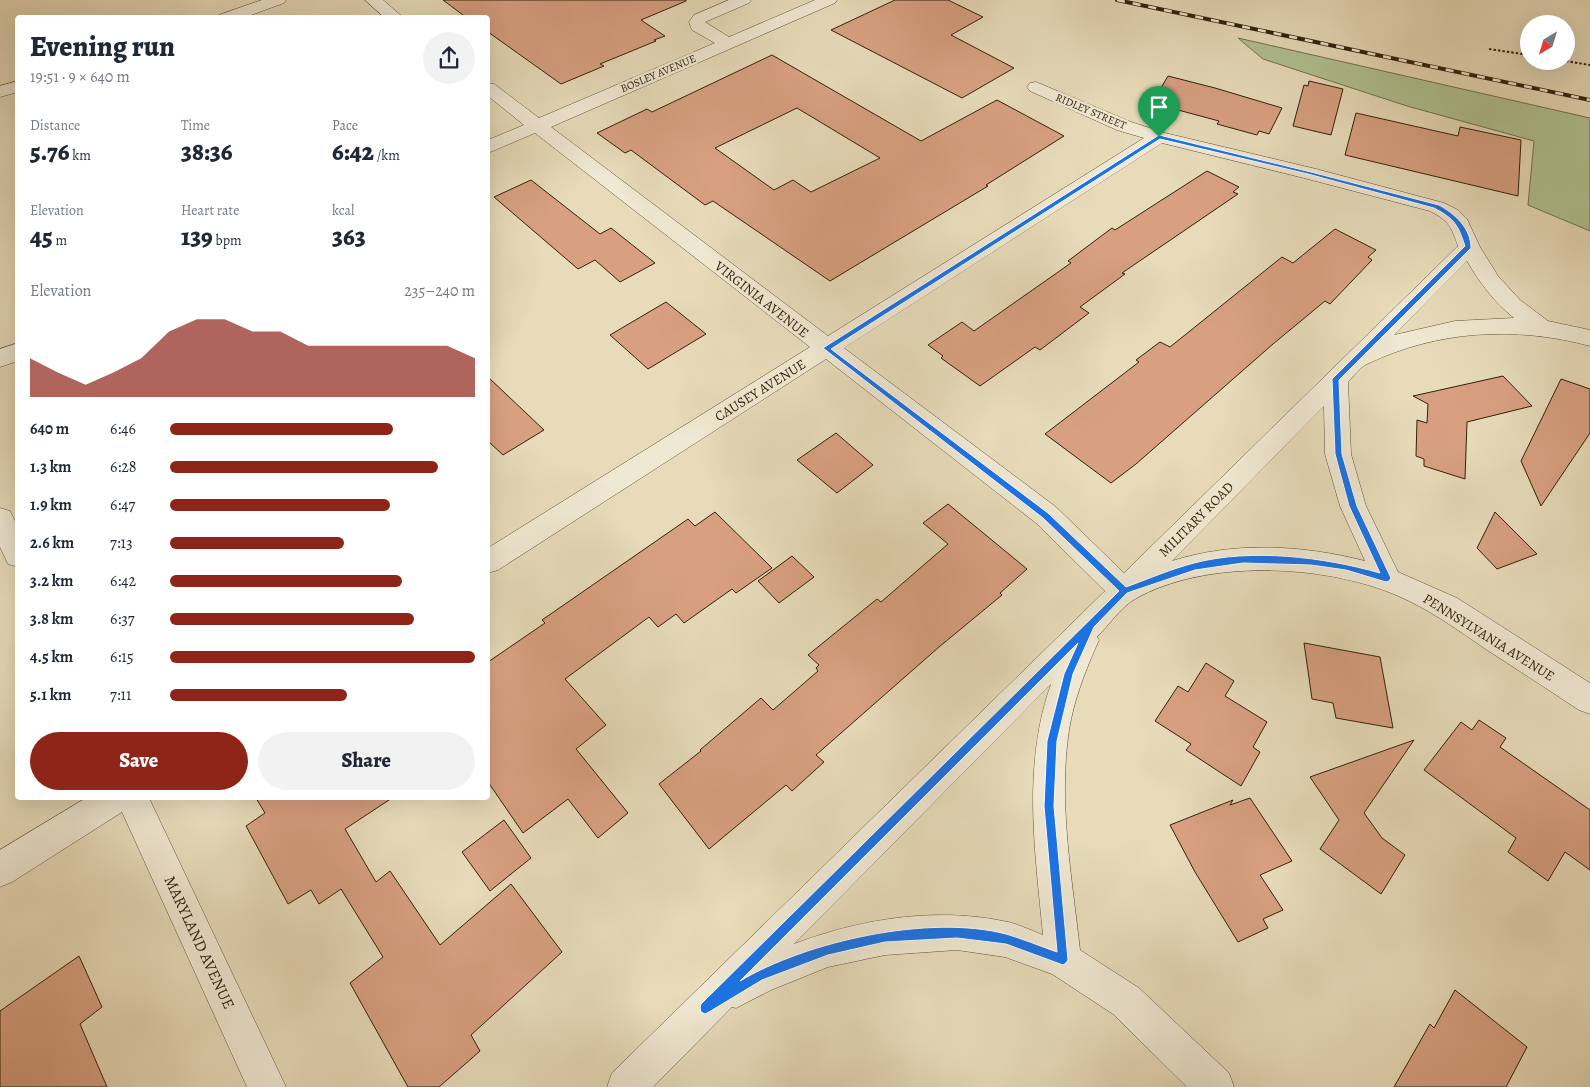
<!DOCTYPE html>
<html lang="en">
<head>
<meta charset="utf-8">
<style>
  :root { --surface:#fff; --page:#f2f2f3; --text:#1f2937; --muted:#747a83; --accent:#8f2418 }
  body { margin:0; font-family:Alegreya,serif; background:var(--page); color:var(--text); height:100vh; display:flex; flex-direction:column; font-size:19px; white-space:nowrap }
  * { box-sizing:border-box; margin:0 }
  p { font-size:16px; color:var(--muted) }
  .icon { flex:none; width:28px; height:28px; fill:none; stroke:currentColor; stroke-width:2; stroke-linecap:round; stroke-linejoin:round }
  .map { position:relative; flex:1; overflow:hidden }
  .side { position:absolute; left:15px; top:15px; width:475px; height:785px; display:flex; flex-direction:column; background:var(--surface); border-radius:5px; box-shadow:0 5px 20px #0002 }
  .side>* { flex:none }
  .needle { width:32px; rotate:218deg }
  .buttons { position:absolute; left:1520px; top:15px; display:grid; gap:10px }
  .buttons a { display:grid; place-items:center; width:55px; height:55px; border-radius:50%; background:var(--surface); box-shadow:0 5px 20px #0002; font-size:25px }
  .pin { position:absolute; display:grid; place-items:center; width:42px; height:42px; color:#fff; margin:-51px -21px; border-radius:50% 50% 50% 0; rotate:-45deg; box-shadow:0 0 5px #0007 }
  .pin .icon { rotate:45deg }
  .round { display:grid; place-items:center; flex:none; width:52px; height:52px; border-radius:26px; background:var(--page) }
  .summary { display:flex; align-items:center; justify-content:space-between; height:85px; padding:0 15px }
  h1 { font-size:28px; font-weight:800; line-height:38px }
  .figures { display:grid; grid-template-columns:repeat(3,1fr); gap:8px; height:85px; padding:5px 15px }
  .figures div { display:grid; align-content:center }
  .figures b { font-size:25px; font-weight:800 }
  .figures small { font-size:14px; font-weight:400 }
  .figures p { font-size:14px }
  .chart { height:140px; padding:10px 15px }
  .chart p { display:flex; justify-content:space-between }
  .chart svg { width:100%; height:90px; margin-top:5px; fill:var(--accent); opacity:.7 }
  .button { display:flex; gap:10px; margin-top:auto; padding:10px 15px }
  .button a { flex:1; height:58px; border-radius:30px; background:var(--accent); color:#fff; font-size:20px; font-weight:800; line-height:58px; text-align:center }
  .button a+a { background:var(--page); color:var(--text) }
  ul { padding:0 15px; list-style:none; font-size:16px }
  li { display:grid; grid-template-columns:80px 60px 1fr; align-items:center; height:38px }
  li i { height:12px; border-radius:6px; background:var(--accent) }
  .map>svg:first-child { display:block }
  .green { fill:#b1c192; stroke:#72714e }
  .building { fill:#d8a081; stroke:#322109; fill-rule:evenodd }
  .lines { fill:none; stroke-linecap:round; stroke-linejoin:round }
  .minor-casing { stroke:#5f5035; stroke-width:1 }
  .path { stroke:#322109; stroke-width:2; stroke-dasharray:2.5 2; stroke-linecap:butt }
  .minor { fill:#efe8d2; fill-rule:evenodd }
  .rail-casing { stroke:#322109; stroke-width:4 }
  .rail { stroke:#efe8d2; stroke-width:2.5; stroke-dasharray:8; stroke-linecap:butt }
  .route { fill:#1a73e8; stroke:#fff; fill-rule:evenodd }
  .labels { text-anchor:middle; stroke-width:5; stroke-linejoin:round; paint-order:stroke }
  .far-street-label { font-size:11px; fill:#322109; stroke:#efe8d2 }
  .street-label { font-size:14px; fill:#322109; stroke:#efe8d2 }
  .near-street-label { font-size:16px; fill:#322109; stroke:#efe8d2 }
</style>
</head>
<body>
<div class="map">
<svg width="1590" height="1087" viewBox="0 0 1590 1087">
  <rect width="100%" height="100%" fill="#e7dbb9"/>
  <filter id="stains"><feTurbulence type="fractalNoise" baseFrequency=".004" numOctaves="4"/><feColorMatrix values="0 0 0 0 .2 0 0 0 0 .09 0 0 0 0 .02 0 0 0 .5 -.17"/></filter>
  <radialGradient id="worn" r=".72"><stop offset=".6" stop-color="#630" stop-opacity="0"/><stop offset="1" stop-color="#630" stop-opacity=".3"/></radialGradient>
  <path class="green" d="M1238 38 1590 118V231L1528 205 1534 141 1407 106 1263 59Z"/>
  <path class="building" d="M443 0H686V1L641 20 665 36 654 40 656 41 600 64 604 66 561 84 488 32V18H467Z
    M895 0H948L983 17 951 35 1014 68 962 98 831 30Z
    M772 55 921 141 997 100 1064 136 986 185 988 186 830 281 713 201 705 205 631 150 625 153 597 133 647 109 652 112ZM797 108 880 158 811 192 793 180 774 190 715 148Z
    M1168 76 1215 88 1282 108 1269 134 1259 131 1257 135 1217 124 1219 121 1152 103Z
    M1309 81 1343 89 1331 135 1293 126 1304 85 1308 86Z
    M1356 113 1458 136 1460 127 1521 140 1518 196 1345 155Z
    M1207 171 1239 187 1233 192 1238 194 1122 273 1125 274 1080 307 1089 313 1040 350 1035 347 980 386 941 358 943 356 928 345 962 322 974 331 1071 263 1068 261 1112 228 1115 230Z
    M531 180 600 234 611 228 655 263 620 282 595 260 578 269 494 197Z
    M1335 229 1376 250 1368 257 1372 260 1330 304 1325 301 1273 344 1136 464 1111 483 1045 434 1139 362 1136 360 1160 342 1170 347 1282 257 1293 263Z
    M666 302 706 334 648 369 610 335Z
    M1503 376 1532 406 1467 422 1465 479 1424 466V459L1416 456 1417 420 1427 423 1428 404 1413 396Z
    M488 377 544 430 503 455 488 441Z
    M1561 379 1590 389V433L1541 506 1521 461Z
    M836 433 873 465 837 493 797 460Z
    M948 504 1027 569 1000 593 1002 595 939 647 816 755 824 762 792 791 786 785 709 849 659 784 701 751 700 750 761 698 773 710 818 671 816 668 819 665 808 655 877 599 881 602 948 544 923 523Z
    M715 512 772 568 736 593 732 589 684 623 676 614 658 627 649 617 565 679 606 725 576 749 628 813 598 838 568 799 523 833 488 782V662L545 623 542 620 688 519 695 526Z
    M1495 512 1537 554 1497 569 1477 548Z
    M792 556 814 577 779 603 758 581Z
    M1304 643 1380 657 1393 728 1336 718 1333 703 1312 699Z
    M1206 663 1234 681 1225 696 1267 722 1253 747 1260 752 1241 786 1186 750 1191 744 1155 721 1178 686 1188 692Z
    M1479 720 1506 738 1500 747 1590 810V870L1565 852 1548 881 1508 852 1516 838 1424 770 1461 722 1472 730Z
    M1414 740 1364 813 1382 838 1405 855 1381 894 1320 849 1339 820 1310 777Z
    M256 798H392L345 829 376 882 390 871 440 945 511 884 562 952 471 1035 480 1051 439 1087H408L350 983 383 957 341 889 319 904 311 890 288 904 246 826 265 813Z
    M1250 798 1292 861 1260 875 1283 910 1263 919 1268 928 1238 942 1195 872 1170 825 1233 800 1230 805Z
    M504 820 531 858 490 891 462 852Z
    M79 956 102 1007 80 1024 107 1087H0V1011Z
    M1455 990 1527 1047 1506 1087H1394L1430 1024 1434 1028Z"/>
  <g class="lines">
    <g class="minor-casing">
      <path id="minor" d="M262 0H286L284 3 243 18H217L219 15Z
        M365 0H383L404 18H385Z
        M729 0H751L749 3 705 22 729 37 815 0H837L835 3 551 127 828 336 1144 138 1117 130 1030 91 1027 87 1030 83 1036 82 1131 122 1165 133 1316 169 1444 203 1458 210 1467 219 1480 247 1498 276 1520 300 1548 321 1590 330V346C1516 326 1438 330 1367 364 1360 367 1354 376 1348 382L1351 454 1366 506 1398 572 1457 598 1590 683V714L1579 710C1549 690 1518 670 1487 650 1458 630 1429 609 1396 595 1323 564 1205 559 1135 599 1122 606 1108 626 1097 637L1099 640C1086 669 1074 699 1069 730 1058 803 1072 877 1080 950L1139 988 1229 1073 1234 1087H1187L1113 1014 1052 974 1005 957 957 950 885 955 828 967 771 990 736 1008 732 1007 653 1087H607L612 1073 1105 591 1036 523 826 359 498 570 488 573V548L810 347 535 133 488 153V140L524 125 488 96V83L494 84 539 118 715 43 692 30 689 22 694 15ZM1162 143 1304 178 1430 211C1449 221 1451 226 1458 246L1124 573 1056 507 844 348ZM1467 261C1480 283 1494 302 1514 318L1455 321 1394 335ZM1324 406 1325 454 1340 506 1365 561C1303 545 1234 541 1172 561ZM1051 684C1022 765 1035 851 1043 935 1030 930 1016 923 1003 921 934 907 860 919 794 944Z
        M18 81V92L0 97V86Z
        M18 343V361L0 367V349Z
        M0 508 10 511 18 527V567L8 564 0 547Z
        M86 798H149L286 1087H247L122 812 12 882 0 887V850Z"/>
    </g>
    <path class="path" d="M1489 49 1529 55
      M1566 61 1590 65"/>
    <use href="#minor" class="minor"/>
    <g class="rail-casing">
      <path id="rail" d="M1117 0 1590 100"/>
    </g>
    <use href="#rail" class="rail"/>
  </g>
  <path class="route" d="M1159 135 1311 172 1439 205C1455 214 1471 228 1471 248L1339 380 1342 454 1357 506 1391 578 1389 581 1386 582 1346 570 1311 565 1243 563 1195 570 1127 593 1094 627 1073 674 1057 741 1054 806 1068 960 1066 963 1063 965 1006 944 957 938 885 942 828 955 762 980 709 1012 705 1014 701 1012 700 1008 701 1004 1119 591 1043 518 823 348ZM1160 139 1308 174 1434 208C1455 219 1458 225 1465 246L1332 379 1335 454 1349 506 1380 573C1324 557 1251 548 1194 563 1171 569 1148 579 1126 587L1048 513 831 349ZM1078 643 1064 674 1047 741 1044 806 1057 952C1040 946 1023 939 1006 934 930 914 807 941 740 981Z"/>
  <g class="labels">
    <g class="far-street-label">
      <text transform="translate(658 73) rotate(-23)" y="4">BOSLEY AVENUE</text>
      <text transform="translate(1091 111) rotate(23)" y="4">RIDLEY STREET</text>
    </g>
    <g class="street-label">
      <text transform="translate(762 299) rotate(38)" y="5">VIRGINIA AVENUE</text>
      <text transform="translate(760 390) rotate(-32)" y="5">CAUSEY AVENUE</text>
      <text transform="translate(1196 519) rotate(-45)" y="5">MILITARY ROAD</text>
      <text transform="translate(1489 637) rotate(32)" y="5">PENNSYLVANIA AVENUE</text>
    </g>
    <g class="near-street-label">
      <text transform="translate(200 942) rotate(65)" y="6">MARYLAND AVENUE</text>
    </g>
  </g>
  <rect width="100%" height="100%" filter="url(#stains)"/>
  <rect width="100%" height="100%" fill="url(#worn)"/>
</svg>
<div class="buttons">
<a><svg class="needle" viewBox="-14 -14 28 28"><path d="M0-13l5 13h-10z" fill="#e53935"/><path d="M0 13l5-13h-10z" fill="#747a83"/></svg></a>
</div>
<div class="pin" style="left:1159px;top:137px;background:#1e9e55"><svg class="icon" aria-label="arrive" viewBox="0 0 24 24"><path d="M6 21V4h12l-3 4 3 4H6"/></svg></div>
<section class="side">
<div class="summary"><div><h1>Evening run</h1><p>19:51 · 9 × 640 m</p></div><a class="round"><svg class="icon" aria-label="share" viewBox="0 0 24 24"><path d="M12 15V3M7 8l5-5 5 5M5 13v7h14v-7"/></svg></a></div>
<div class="figures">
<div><p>Distance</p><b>5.76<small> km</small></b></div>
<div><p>Time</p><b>38:36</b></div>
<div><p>Pace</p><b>6:42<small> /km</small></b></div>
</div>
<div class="figures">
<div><p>Elevation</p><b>45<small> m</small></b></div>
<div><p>Heart rate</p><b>139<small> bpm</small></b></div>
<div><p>kcal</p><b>363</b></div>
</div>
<div class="chart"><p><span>Elevation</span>235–240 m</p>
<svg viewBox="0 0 160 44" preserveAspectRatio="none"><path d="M0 44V25L10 32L20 38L30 32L40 25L50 12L60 6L70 6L80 12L90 12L100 19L110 19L120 19L130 19L140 19L150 19L160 25V44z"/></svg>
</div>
<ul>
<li><b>640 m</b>6:46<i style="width:73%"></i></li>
<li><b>1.3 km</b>6:28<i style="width:88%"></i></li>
<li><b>1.9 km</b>6:47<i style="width:72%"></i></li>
<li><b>2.6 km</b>7:13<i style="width:57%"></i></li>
<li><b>3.2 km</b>6:42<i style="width:76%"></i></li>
<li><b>3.8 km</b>6:37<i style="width:80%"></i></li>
<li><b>4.5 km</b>6:15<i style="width:100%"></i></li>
<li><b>5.1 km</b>7:11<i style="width:58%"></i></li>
</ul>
<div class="button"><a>Save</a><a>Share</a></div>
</section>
</div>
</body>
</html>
